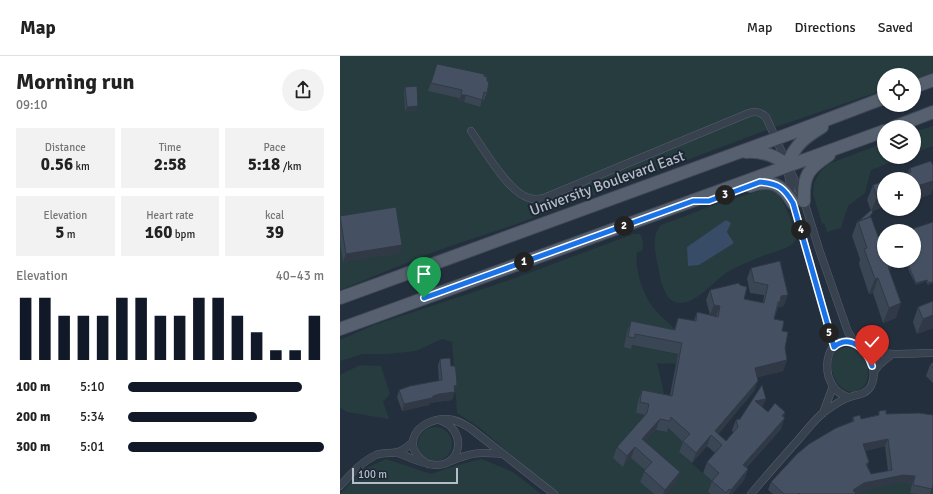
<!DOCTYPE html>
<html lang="en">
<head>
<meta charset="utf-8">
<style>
  :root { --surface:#fff; --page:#f2f2f2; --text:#222; --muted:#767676; --line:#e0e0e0; --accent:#111827 }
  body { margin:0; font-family:Signika,sans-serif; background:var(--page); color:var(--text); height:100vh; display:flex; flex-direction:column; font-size:15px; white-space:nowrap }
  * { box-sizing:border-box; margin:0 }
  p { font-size:13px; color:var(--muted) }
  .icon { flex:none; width:22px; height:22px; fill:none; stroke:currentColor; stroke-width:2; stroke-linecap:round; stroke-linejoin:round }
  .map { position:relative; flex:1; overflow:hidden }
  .details { display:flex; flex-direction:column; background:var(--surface); width:340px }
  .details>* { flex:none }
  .controls { position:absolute; left:537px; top:12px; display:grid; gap:8px }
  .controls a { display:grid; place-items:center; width:44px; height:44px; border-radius:50%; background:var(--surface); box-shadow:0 1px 3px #0004; font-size:20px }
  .scale { position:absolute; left:12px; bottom:10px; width:106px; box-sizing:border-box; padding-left:4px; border:2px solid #b4bcc9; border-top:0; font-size:11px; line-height:14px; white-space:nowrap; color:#b4bcc9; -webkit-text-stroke:3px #1d2633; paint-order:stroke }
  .pin { position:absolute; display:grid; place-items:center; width:34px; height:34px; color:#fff; margin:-41px -17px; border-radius:50% 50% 50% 0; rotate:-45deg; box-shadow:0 0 4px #0007 }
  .pin .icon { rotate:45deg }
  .km { position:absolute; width:20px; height:20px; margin:-10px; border-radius:50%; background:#222; color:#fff; font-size:11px; line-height:20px; text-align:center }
  .round { display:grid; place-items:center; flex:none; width:42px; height:42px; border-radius:21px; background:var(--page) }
  .head { display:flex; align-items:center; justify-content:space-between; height:68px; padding:0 16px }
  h1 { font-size:22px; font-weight:700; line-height:30px }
  .stats { display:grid; grid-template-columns:repeat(3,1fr); gap:6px; height:68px; padding:4px 16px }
  .stats div { display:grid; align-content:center; border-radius:0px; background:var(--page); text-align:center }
  .stats b { font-size:17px; font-weight:700 }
  .stats small { font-size:11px; font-weight:400 }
  .stats p { font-size:11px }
  .chart { height:112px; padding:8px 16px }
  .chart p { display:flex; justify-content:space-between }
  .chart svg { width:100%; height:72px; margin-top:4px; stroke:var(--accent); stroke-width:6 }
  ul { padding:0 16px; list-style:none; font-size:13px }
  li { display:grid; grid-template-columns:64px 48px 1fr; align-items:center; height:30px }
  li i { height:10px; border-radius:5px; background:var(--accent) }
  header { display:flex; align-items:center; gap:24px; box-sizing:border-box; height:56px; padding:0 20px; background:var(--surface); border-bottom:1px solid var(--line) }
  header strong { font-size:19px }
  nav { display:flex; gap:22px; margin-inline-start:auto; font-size:14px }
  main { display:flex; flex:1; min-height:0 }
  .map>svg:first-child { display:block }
  .green { fill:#263c3f; fill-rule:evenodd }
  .water { fill:#394c67 }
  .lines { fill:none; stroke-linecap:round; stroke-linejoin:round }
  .minor-casing { stroke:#565f6c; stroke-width:8 }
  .primary-casing { stroke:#414a57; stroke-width:14 }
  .minor { stroke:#38414e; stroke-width:7 }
  .primary { stroke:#56606e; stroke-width:12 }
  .wall { fill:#3b4654; fill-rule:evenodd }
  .shaded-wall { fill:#303945 }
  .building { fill:#455162; stroke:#303945; fill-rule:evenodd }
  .route-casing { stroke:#fff; stroke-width:8 }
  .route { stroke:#1a73e8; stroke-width:5 }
  .labels { text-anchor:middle; stroke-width:4; stroke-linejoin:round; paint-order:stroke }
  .street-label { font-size:15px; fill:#b4bcc9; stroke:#1d2633 }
</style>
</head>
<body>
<header>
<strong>Map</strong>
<nav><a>Map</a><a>Directions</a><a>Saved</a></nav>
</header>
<main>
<section class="details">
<div class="head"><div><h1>Morning run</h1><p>09:10</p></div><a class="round"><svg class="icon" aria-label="share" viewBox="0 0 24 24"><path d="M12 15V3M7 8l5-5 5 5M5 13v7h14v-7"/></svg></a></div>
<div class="stats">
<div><p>Distance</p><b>0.56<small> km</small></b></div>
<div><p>Time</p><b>2:58</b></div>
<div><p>Pace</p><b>5:18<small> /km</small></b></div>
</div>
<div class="stats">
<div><p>Elevation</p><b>5<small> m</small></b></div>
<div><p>Heart rate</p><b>160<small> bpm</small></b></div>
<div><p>kcal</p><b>39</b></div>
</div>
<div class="chart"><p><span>Elevation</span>40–43 m</p>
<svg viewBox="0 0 160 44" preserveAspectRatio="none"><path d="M5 44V6M15 44V6M25 44V17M35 44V17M45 44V17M55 44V6M65 44V6M75 44V17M85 44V17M95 44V6M105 44V6M115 44V17M125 44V27M135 44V38M145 44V38M155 44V17"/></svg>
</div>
<ul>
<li><b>100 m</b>5:10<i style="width:89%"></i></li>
<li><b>200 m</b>5:34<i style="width:66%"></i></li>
<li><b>300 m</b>5:01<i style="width:100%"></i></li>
</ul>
</section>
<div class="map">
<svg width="593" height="438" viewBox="0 0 593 438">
  <rect width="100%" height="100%" fill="#242f3e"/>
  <path class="green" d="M0 0H593V17L574 23V19H544V34L424 75 177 168 96 195 0 234Z
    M593 70V90L574 97V76Z
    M544 87V101H564L531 114 525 137 508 150 501 172 487 176 484 167 482 168 473 138 474 128 479 117 488 108Z
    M426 133 437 136C446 150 452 166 457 182 455 185 453 188 451 189 445 193 437 195 431 197 416 202 400 209 386 217 373 226 353 252 335 246 323 242 320 221 318 210 315 196 311 180 321 169L377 148ZM391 167 387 176 394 187 347 191Z
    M294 178H300C303 184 304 188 302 195L297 196C294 213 304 242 316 255 322 262 329 266 334 273L331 285 291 289 338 298 336 308 325 307 324 308 317 307 324 337 323 349 296 357 305 359 303 367 283 411 291 402 308 416 314 438H216L140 372 117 357 112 286 102 283 76 295 48 298H23L0 305V284L34 269 164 226Z
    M507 291C522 293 531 311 527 324 526 328 523 332 519 334 496 346 477 295 507 291Z
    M20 309 41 310 50 338 43 346 49 363 7 356 0 351V319Z
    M78 388a17 17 0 1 1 34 0a17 17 0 1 1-34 0Z
    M327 372 346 388 339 396 375 428 368 435 371 438H326L336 427 298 394 316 374 326 376Z
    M46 403 91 418 118 409 142 403 173 416 201 438H0L22 414Z
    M593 422V438H498L527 423Z"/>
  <path class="water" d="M386 164 391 167 387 176 394 187 359 209 348 210 347 191Z"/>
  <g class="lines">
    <g class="minor-casing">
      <path id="minor" d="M131 75C144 93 168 136 189 142 194 144 199 143 204 142L409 57C416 55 420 56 426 61L464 145 479 193 508 276 516 288
        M448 117 453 147 494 291
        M523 293C546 301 570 297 593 297
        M534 316 538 310 552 298
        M483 357 493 330
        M56 396C68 401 82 408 95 409 122 411 128 373 99 364
        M111 405C133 396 140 396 163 398
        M88 408C58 391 77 362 107 363 116 363 123 368 130 372L214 438
        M0 430C11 418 21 406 36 399 44 396 50 398 58 396 64 394 68 390 73 386
        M411 438C427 419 443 401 459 383 467 374 475 363 484 356 491 351 499 345 507 342 516 338 525 340 531 330 539 314 527 290 510 286 482 279 478 333 508 341"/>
    </g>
    <g class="primary-casing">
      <path id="primary" d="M574 31 593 24
        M554 71 593 56
        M406 96C422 95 435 99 447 109
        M447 109C455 89 464 82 482 71
        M410 130C431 123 442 128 453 147
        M464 145C463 119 468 113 489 99
        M0 242 449 78 544 42
        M0 273 544 75"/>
    </g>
    <use href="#minor" class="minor"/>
    <use href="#primary" class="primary"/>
  </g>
  <path class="wall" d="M97 8 144 20 147 25V37L144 44H142L140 51 124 46H118L119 42 88 35Z
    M65 31 77 54 65 55 64 35Z
    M570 112 592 134 591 138 574 144V123L568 116Z
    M544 125 532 155 533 156 532 158 530 161 543 194 551 210 549 214 556 262 543 267 533 237 529 238 519 208 520 203 512 180 517 166 531 155 527 144 533 129Z
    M0 160 60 197 3 206 0 185Z
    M593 166V227L588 229 586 225 576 229 569 215 566 205H574V175H568Z
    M440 205 444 250 438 251 434 263 442 275 447 304 443 315 417 321 414 335 378 378 386 385 393 377 392 374 396 364 400 363 426 343 422 351 428 356H445L441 373 406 412 408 413 404 424 392 438H371L368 436 372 425 363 417 367 406 375 397 367 390 352 407 339 396 343 386 328 372 327 376 316 374 305 386 340 416 336 427 326 438H314L300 426 305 414 291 402 283 411 273 402 277 391 305 359 296 357 298 345 302 334 330 339 338 298 292 289 291 293 284 291 287 276 291 265 334 274 338 262 354 265 357 256 370 259 366 244 370 234 404 243 423 247 424 239 410 237 407 222 411 212Z
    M593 245V272L577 278 573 266 578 251Z
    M100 303 115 335 112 344 96 346 90 347 89 349 62 355 57 341 59 334 99 325 98 310Z
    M593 306V327L586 320 590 309Z
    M539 355 546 358 593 359V432H592L590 438H577L570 437 572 428 560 426 522 435 516 438H433L428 434 431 426 512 366 513 361 521 363 538 359ZM545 390 548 415 531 418 527 410 529 406 525 395Z"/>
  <path class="shaded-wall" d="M121 39H126L124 46H118Z
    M78 50 77 54 65 55 67 51Z
    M593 124V133L592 134 591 138 574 144V139L577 130Z
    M544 138V151L531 156 537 141Z
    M62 189 60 197 3 206 6 198Z
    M538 222 533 237 529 238 535 223Z
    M587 224 586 225 576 229V227Z
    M593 226V227L588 229 589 227Z
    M448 239 444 250 438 251 441 240Z
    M561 247 556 262 543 267 549 252Z
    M374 249 380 250 376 260 370 259Z
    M593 259V272L577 278 583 263Z
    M447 304 443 315 411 323 415 312Z
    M418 325 414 335 374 382 375 375Z
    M117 329 112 344 96 346 90 347 89 349 62 355 64 348 93 340 114 330Z
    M426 343 422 353 415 345Z
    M445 356 442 365 445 362 441 373 399 419 403 409 442 360Z
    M320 363 316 374 298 394 302 383Z
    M371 379 367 390 352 407 356 397Z
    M548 383 545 390 521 396 523 388Z
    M295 391 291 402 283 411 287 400Z
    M408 413 404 424 392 438H389L391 434Z
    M340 416 336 427 326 438H323L325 434Z
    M563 419 575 420 572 428 560 426 522 435 516 438 513 434 524 427Z"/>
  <path class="building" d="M97 8 144 18V20L147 21V25L149 26 147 37 144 36 142 44 126 39H121L122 34 91 27Z
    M77 30 78 50 67 51 65 31Z
    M591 105 592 108H593V125L577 130 576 127H574V123H550L571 116 570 112Z
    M544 125V138L537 141 533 129Z
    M56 151 62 189 6 198 0 160Z
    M531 154 533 156 529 161 518 166Z
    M531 161 543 194H544V205H549L551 210 548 211 561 247 549 252 538 222 535 223 524 193 527 192 518 165Z
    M593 166V226L589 227 587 224 576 227 570 213 567 205H574V175H569V174Z
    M440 205 448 239 441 240 440 246H438L434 263 444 265 442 275 448 276 445 292 447 304 415 312 418 325 375 375 386 385 398 371 396 364 400 363 422 329 426 343 415 345 428 356 435 347 445 356 442 360 445 362 403 409 408 413 391 434 389 433 386 437 372 425 379 417 367 406 382 389 371 379 356 397 343 385 350 378 331 361 330 365 320 363 302 383 340 416 325 434 304 415 312 406 295 391 287 400 277 391 307 357 309 348 300 346 302 334 332 340 342 287 295 278V282L288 281 291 265 335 274 338 262 356 265 357 256 378 261 380 250 374 249 370 234 399 227 400 229 407 231 404 243 424 247 428 229 414 226 411 212Z
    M593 245V259L583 263 578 251Z
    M110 302 111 310H115L116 316 117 329 114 330 115 336 99 338 93 340 92 342 64 348 59 334 70 330 102 324 100 303Z
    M593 306V312L590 309Z
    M546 354V358L579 357 593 359V428L592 433 573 429 575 420 563 419 524 427 513 434 516 438H460L459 437 458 438H444L431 426 457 398 469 388 496 372 514 365 513 361 520 359 521 363 539 359V355ZM548 383 552 414 531 418 526 408 529 406 523 388Z"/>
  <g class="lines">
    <g class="route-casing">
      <path id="route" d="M84 242 353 145H369L420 126C438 127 444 132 453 147L494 291C510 277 527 294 532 310"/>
    </g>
    <use href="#route" class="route"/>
  </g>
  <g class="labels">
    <g class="street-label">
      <text transform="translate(267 127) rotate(-20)" y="5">University Boulevard East</text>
    </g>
  </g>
</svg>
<div class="controls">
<a><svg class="icon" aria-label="locate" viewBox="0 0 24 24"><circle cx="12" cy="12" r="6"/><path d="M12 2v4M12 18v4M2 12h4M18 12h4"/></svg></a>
<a><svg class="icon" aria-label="layers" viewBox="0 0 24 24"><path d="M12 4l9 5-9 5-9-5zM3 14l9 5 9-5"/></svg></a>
<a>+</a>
<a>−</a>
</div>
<div class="scale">100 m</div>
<div class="pin" style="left:84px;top:242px;background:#1e9e55"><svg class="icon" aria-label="arrive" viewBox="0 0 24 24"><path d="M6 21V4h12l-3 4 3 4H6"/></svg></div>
<div class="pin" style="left:532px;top:310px;background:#d93025"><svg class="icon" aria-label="check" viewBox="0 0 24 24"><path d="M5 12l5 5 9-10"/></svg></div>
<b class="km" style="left:184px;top:206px">1</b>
<b class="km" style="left:284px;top:170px">2</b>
<b class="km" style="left:385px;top:139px">3</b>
<b class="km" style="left:461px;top:174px">4</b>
<b class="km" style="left:489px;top:277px">5</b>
</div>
</main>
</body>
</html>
